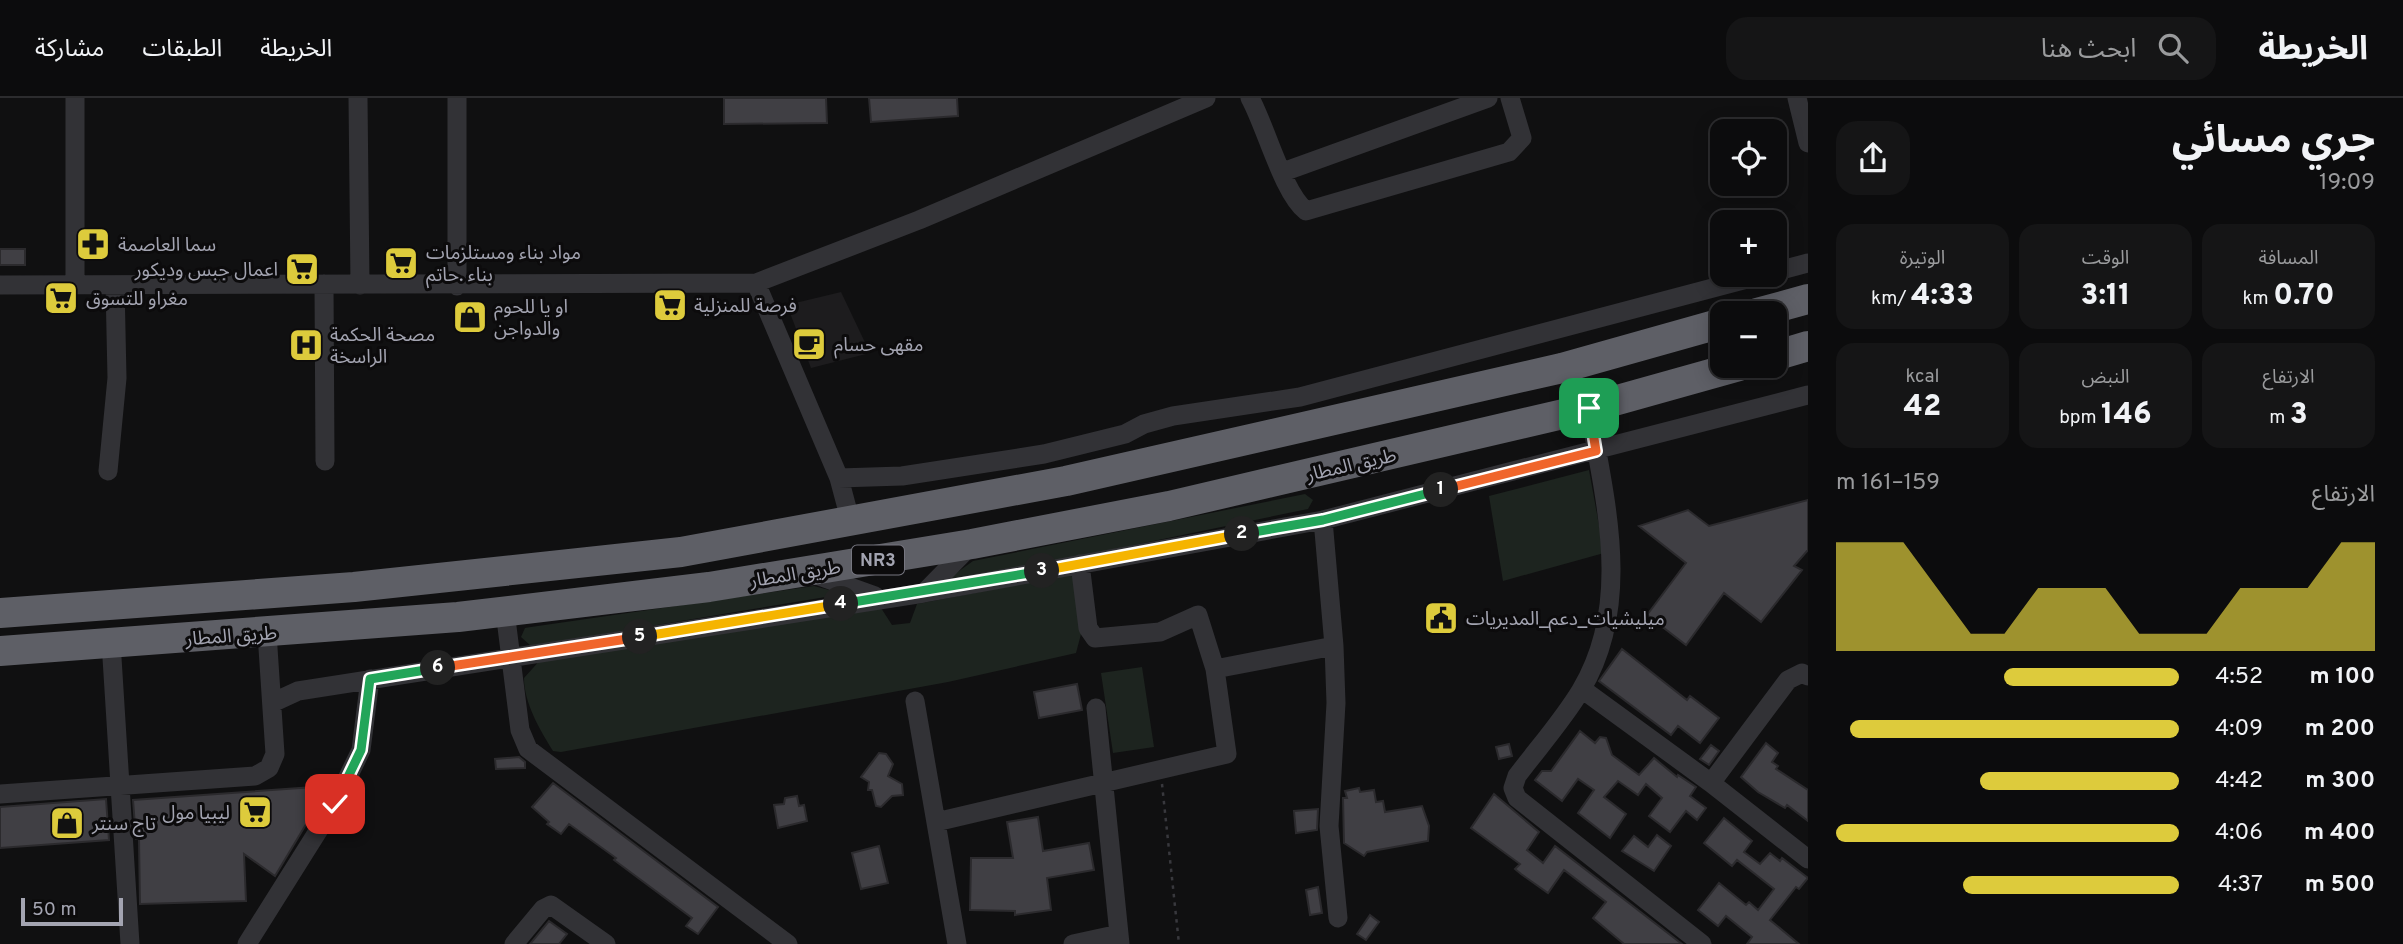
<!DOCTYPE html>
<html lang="ar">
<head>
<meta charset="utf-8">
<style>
  :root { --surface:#0c0c0d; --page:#151516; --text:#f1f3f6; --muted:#9a9b9d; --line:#2c2c2e; --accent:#ddcb3c }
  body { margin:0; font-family:Overpass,"Noto Sans Arabic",sans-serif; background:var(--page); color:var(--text); direction:rtl; height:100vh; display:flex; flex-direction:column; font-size:26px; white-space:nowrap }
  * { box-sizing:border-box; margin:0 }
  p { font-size:23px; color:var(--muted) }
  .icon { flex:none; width:38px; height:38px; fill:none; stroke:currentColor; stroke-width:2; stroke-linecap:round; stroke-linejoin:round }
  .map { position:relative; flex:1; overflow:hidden; direction:ltr }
  .details { display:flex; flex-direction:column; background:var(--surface); width:595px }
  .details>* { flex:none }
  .tools { position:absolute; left:1710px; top:21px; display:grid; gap:14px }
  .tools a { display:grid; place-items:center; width:77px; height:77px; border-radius:14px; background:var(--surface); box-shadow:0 4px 18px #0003,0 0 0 2px var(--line); font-size:35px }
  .scale { position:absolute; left:21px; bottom:18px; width:102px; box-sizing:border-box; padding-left:7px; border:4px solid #a3a4b1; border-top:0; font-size:19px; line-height:24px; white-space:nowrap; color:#a3a4b1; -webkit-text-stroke:5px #0c0b0c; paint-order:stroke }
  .pin { position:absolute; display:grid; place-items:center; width:60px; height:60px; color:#fff; margin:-30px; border-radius:14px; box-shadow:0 4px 10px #0006 }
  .km { position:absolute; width:35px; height:35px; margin:-18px; border-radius:50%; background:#222; color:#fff; font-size:19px; line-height:35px; text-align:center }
  .round { display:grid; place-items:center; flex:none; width:74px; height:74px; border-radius:21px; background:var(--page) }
  .head { display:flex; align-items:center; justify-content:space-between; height:119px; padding:0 28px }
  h1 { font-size:38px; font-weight:800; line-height:52px }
  .figures { display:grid; grid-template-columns:repeat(3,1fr); gap:10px; height:119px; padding:7px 28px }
  .figures div { display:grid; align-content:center; border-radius:18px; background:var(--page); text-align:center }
  .figures b { font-size:30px; font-weight:800 }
  .figures small { font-size:19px; font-weight:400 }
  .figures p { font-size:19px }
  .chart { height:196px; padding:14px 28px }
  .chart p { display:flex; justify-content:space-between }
  .chart svg { width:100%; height:126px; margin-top:7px; fill:var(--accent); opacity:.7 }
  ul { padding:0 28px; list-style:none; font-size:23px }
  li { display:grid; grid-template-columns:112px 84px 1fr; align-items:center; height:52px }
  li i { height:18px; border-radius:9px; background:var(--accent) }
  header { display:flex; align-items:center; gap:42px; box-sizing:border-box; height:98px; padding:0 35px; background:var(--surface); border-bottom:2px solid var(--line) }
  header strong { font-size:33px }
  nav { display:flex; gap:38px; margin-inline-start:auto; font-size:24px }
  .search { width:490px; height:63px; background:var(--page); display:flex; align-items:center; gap:18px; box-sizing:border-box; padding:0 24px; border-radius:21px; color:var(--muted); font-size:26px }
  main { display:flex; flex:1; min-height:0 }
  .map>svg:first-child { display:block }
  .built { fill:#1d1c1e }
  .green { fill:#1d241f }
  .building { fill:#403f44; stroke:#2b2a2d; stroke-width:2 }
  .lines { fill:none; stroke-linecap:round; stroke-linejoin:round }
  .path { stroke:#38383d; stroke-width:2.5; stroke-dasharray:3.5 5; stroke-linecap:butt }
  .minor { stroke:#323236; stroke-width:19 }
  .highway { stroke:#5e5f66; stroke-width:30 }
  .split-1-casing { stroke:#fff; stroke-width:14 }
  .split-2-casing { stroke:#fff; stroke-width:14 }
  .split-3-casing { stroke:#fff; stroke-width:14 }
  .split-4-casing { stroke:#fff; stroke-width:14 }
  .split-5-casing { stroke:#fff; stroke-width:14 }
  .split-6-casing { stroke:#fff; stroke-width:14 }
  .split-7-casing { stroke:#fff; stroke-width:14 }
  .split-1 { stroke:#f0652b; stroke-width:9 }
  .split-2 { stroke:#22a559; stroke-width:9 }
  .split-3 { stroke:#f5b400; stroke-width:9 }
  .split-4 { stroke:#22a559; stroke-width:9 }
  .split-5 { stroke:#f5b400; stroke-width:9 }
  .split-6 { stroke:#f0652b; stroke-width:9 }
  .split-7 { stroke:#22a559; stroke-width:9 }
  .labels { text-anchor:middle; stroke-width:6; stroke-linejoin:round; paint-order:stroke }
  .shield { fill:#0c0b0c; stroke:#767680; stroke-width:2 }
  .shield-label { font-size:18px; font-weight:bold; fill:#a3a4b1 }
  .poi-label { font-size:19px; fill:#a3a4b1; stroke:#0c0b0c; text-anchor:start }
  .street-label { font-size:19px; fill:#a3a4b1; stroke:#0c0b0c }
</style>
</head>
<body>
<header>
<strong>الخريطة</strong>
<div class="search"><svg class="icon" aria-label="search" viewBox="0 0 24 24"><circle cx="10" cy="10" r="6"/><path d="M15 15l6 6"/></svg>ابحث هنا</div>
<nav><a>الخريطة</a><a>الطبقات</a><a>مشاركة</a></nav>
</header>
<main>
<section class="details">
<div class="head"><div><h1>جري مسائي</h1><p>19:09</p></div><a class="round"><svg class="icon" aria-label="share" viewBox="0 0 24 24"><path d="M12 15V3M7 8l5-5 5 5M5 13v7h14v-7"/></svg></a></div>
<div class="figures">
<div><p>المسافة</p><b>0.70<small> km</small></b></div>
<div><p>الوقت</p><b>3:11</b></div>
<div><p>الوتيرة</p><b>4:33<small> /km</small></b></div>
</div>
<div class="figures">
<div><p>الارتفاع</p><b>3<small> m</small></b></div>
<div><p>النبض</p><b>146<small> bpm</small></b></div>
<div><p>kcal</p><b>42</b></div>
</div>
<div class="chart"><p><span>الارتفاع</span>159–161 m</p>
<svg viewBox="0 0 160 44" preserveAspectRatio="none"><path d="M0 44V6L10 6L20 6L30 22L40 38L50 38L60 22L70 22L80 22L90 38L100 38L110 38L120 22L130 22L140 22L150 6L160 6V44z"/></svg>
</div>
<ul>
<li><b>100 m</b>4:52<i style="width:51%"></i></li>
<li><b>200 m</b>4:09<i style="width:96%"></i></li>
<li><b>300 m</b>4:42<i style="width:58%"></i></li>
<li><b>400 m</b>4:06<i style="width:100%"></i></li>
<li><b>500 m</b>4:37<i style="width:63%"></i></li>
</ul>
</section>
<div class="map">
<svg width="1808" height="846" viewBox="0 0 1808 846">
  <rect width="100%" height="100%" fill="#101011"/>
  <path class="built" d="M841 194 870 255 811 270 787 207Z"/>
  <path class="green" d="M1589 372 1604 455 1503 483 1489 398Z
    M1305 396 1313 402 1308 411 1086 457 948 481 973 463Z
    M1069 477 1074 479 1081 536 1076 555 948 584 561 654 553 653C540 632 524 605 524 580L542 560 881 510 892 527 910 525 917 506Z
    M814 488 844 496 531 548 521 539 525 530 531 529Z
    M1142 569 1154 649 1113 655 1101 575Z"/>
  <path class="building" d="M724 0H826L827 25 724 26Z
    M869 0H957L958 18 871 24Z
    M0 151H25V167H0Z
    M1808 402V452L1794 468 1802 472 1761 524 1724 495 1686 547 1647 517 1686 465 1639 428 1688 412 1709 428Z
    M1622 551 1687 602 1690 598 1719 620 1700 645 1678 628 1671 637 1599 583Z
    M1077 586 1082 612 1039 620 1034 594Z
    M1580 633 1595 645 1600 639 1606 640 1612 657 1639 677 1654 660 1677 679 1678 677 1696 689 1690 698 1706 710 1697 722 1686 713 1670 734 1649 718 1662 700 1646 686 1638 697 1618 683 1604 699 1626 716 1610 740 1578 715 1594 692 1578 681 1562 703 1535 682 1542 673H1551Z
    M1766 645 1778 655 1772 664 1778 668 1776 671 1808 692V723L1787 707 1785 710 1758 694 1741 679Z
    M1509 646 1512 658 1499 661 1496 649Z
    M1711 647 1719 653 1709 667 1700 661Z
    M879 655 886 656 893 666 888 678 902 686 903 697 892 698 881 709 876 708 872 692H868L869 684 861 679Z
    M519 659 525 664V670L496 671 495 661Z
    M553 685 718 809 698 836 686 828 692 820 614 762 616 760 569 726 561 736 547 726 549 724 532 709Z
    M329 688 275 778 244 756 246 803 140 806 139 741H136L133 702Z
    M1359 690 1360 694 1374 692 1376 704 1383 703 1385 714 1422 708 1429 728 1428 743 1367 754 1364 758 1344 745 1343 700H1347L1345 693Z
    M1494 696 1539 734 1527 752 1543 765 1555 748 1682 846H1624L1593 820 1606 804 1564 772 1548 795 1521 776 1515 771 1520 766 1471 730Z
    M797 698 799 708 804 707 807 723 778 730 774 707 784 706 785 700Z
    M106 701 109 742 0 750V709Z
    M1318 711 1317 732 1296 735 1294 713Z
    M1038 719 1043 753 1089 745 1094 772 1047 780 1051 812 1015 817V813L970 812 971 760H1013L1007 724Z
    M1724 720 1752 743 1744 754 1760 766 1770 755 1780 763 1782 760 1808 780 1799 791 1796 789 1770 822 1799 846H1747L1752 839 1726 818 1718 828 1698 812 1719 785 1746 807 1749 804 1758 812 1774 791 1737 762 1732 768 1704 745Z
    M1657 737 1671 748 1654 773 1622 753 1634 738 1648 749Z
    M879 748 888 785 861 791 852 755Z
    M1318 789 1322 815 1310 817 1306 792Z
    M1370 817 1379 824 1366 842 1357 836Z
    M549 823 567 836 559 846H530Z"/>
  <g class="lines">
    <path class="path" d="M1162 686 1179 846"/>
    <path class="minor" d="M358 0 360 187
      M457 0V188
      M1250 0C1266 29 1283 95 1306 113L1509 54 1522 40 1510 0
      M1797 0 1808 45
      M1283 74 1488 0
      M1774 174 1808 165
      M756 185 839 380 851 425
      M324 186 325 363
      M0 187 756 185 919 122 1206 0
      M75 187V0
      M1589 310C1605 403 1633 505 1581 592 1563 622 1538 650 1517 678L1513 690 1517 700 1702 846
      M108 373 117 280 115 187
      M839 380 902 378 1044 356 1125 336 1144 326 1173 318 1300 299 1762 177
      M1323 422 1334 548 1336 605 1329 728 1338 820
      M811 475 875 498
      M924 495 972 446
      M505 513 520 632 528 651 788 846
      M111 544 130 846
      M1215 571 1334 548
      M1582 591 1711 685 1808 761
      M915 603 957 846
      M272 605 298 593 924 495 1323 422 1808 297
      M1096 610 1120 846
      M1711 685 1788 582 1802 575 1808 578
      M0 696 255 678 269 670 275 656 267 535
      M936 724 1227 656 1215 571 1198 517 1160 534 1095 540 1088 530 1080 466
      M247 846 335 706 361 652 370 581
      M514 846 543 811 551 807 606 846
      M1073 846 1119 836"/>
    <path class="highway" d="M1757 215 1808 201
      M1774 258 1808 248
      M0 515 354 489 681 454 1066 383 1562 270 1722 225
      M0 553 458 519 709 489 972 446 1169 408 1589 310 1739 268"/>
  </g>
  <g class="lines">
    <g class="split-1-casing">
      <path id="split-1" d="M1441 392 1596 353 1589 310"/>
    </g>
    <g class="split-2-casing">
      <path id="split-2" d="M1242 436 1323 422 1441 392"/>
    </g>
    <g class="split-3-casing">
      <path id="split-3" d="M1042 473 1242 436"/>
    </g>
    <g class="split-4-casing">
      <path id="split-4" d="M841 506 1042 473"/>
    </g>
    <g class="split-5-casing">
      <path id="split-5" d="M640 539 841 506"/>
    </g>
    <g class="split-6-casing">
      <path id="split-6" d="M438 570 640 539"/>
    </g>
    <g class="split-7-casing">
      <path id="split-7" d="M335 706 361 652 370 581 438 570"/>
    </g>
    <use href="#split-1" class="split-1"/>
    <use href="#split-2" class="split-2"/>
    <use href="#split-3" class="split-3"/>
    <use href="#split-4" class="split-4"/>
    <use href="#split-5" class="split-5"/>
    <use href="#split-6" class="split-6"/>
    <use href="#split-7" class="split-7"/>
  </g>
  <defs>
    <g id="pharmacy-square" transform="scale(1.75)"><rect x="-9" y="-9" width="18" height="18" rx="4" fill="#ddcb3c" stroke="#0c0b0c"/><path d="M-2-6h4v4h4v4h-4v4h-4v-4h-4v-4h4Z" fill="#111"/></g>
    <g id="supermarket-square" transform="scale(1.75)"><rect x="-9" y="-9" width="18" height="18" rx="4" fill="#ddcb3c" stroke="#0c0b0c"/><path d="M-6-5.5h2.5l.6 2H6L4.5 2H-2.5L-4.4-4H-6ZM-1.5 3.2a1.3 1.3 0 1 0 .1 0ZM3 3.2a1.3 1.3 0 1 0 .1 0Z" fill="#111"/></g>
    <g id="shop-square" transform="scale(1.75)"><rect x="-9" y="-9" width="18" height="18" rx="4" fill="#ddcb3c" stroke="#0c0b0c"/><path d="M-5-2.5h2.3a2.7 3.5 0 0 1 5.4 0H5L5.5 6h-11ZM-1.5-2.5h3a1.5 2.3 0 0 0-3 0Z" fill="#111"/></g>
    <g id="cafe-square" transform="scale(1.75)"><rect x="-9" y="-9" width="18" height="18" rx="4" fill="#ddcb3c" stroke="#0c0b0c"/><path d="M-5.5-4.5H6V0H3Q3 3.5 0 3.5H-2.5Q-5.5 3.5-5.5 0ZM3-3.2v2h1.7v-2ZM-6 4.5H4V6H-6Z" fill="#111"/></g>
    <g id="hospital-square" transform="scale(1.75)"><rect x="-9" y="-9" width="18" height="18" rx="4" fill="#ddcb3c" stroke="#0c0b0c"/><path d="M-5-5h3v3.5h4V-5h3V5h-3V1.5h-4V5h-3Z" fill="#111"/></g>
    <g id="civic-square" transform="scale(1.75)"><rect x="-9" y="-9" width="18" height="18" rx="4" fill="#ddcb3c" stroke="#0c0b0c"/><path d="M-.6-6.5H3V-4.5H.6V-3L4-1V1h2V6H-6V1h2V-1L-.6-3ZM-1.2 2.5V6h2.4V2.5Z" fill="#111"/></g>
  </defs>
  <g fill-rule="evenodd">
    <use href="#pharmacy-square" x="93" y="146"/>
    <use href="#supermarket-square" x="401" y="165"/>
    <use href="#supermarket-square" x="302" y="171"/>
    <use href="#supermarket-square" x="61" y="200"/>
    <use href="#supermarket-square" x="670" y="207"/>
    <use href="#shop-square" x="470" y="219"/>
    <use href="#cafe-square" x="809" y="246"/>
    <use href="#hospital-square" x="306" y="247"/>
    <use href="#civic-square" x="1441" y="520"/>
    <use href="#supermarket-square" x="255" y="714"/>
    <use href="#shop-square" x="67" y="725"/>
  </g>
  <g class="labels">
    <rect class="shield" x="852" y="447.5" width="52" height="29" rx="5"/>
    <g class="shield-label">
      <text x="878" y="468">NR3</text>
    </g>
    <g class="poi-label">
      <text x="118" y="153">سما العاصمة</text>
      <text x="426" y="161">مواد بناء ومستلزمات<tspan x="426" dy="22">بناء .حاتم</tspan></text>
      <text x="278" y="178" text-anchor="end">اعمال جبس وديكور</text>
      <text x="86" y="207">مغراو للتسوق</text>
      <text x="694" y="214">فرصة للمنزلية</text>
      <text x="494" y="215">او يا للحوم<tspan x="494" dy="22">والدواجن</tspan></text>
      <text x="330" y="243">مصحة الحكمة<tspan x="330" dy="22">الراسخة</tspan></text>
      <text x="834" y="253">مقهى حسام</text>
      <text x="1466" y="527">ميليشيات_دعم_المديريات</text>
      <text x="230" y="721" text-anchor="end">ليبيا مول</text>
      <text x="92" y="732">تاج سنتر</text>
    </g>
    <g class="street-label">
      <text transform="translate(1351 366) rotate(-13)" y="7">طريق المطار</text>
      <text transform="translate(795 475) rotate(-9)" y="7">طريق المطار</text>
      <text transform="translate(231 537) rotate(-4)" y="7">طريق المطار</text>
    </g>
  </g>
</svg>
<div class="tools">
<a><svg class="icon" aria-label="locate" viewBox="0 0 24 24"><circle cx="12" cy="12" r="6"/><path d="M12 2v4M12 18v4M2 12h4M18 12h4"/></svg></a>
<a>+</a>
<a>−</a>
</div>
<div class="scale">50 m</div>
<div class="pin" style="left:1589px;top:310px;background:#1e9e55"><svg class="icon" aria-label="arrive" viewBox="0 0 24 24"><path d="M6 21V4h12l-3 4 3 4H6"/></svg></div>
<div class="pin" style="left:335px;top:706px;background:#d93025"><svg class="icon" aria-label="check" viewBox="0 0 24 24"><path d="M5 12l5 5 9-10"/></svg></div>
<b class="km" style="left:1441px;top:392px">1</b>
<b class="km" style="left:1242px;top:436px">2</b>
<b class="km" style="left:1042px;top:473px">3</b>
<b class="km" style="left:841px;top:506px">4</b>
<b class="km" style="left:640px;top:539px">5</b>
<b class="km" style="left:438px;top:570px">6</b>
</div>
</main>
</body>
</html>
